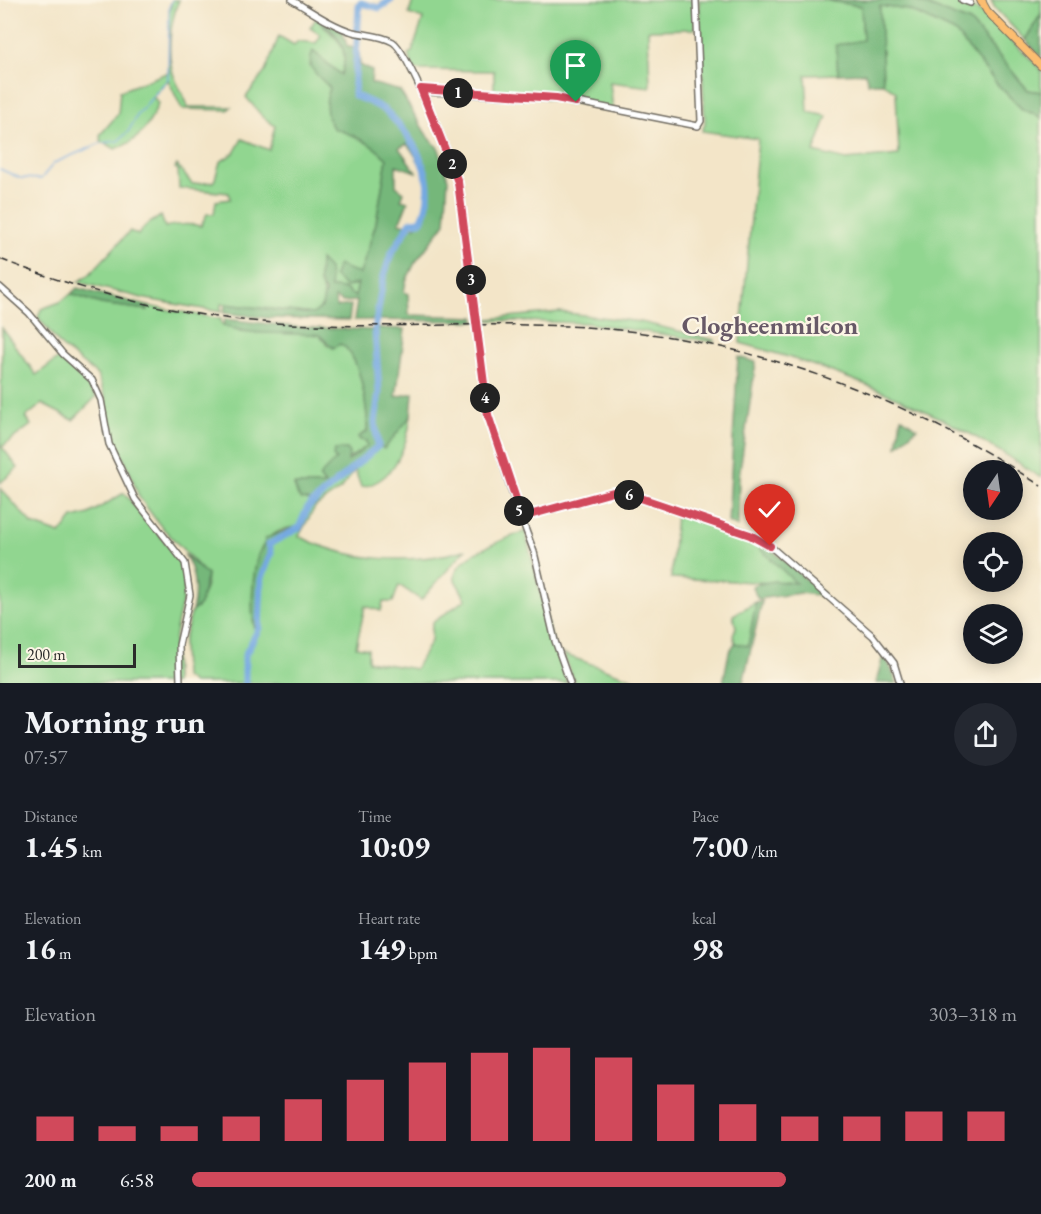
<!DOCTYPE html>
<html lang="en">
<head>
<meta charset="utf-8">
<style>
  :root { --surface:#171b24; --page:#242831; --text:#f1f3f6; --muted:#9ea1a6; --accent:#d1495b }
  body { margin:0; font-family:"EB Garamond",serif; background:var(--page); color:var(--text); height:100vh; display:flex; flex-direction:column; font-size:22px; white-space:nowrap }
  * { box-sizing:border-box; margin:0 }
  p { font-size:20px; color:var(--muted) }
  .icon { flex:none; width:33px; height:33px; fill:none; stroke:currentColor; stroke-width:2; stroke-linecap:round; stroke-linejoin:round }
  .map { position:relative; height:683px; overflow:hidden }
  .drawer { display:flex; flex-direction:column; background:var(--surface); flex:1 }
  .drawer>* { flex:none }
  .needle { width:39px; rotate:193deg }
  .fabs { position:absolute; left:963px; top:460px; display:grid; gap:12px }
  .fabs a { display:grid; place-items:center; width:60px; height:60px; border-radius:50%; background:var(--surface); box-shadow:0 3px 15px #0003; font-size:30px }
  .scale { position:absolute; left:18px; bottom:15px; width:118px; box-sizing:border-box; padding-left:6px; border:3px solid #2b2b2b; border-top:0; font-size:16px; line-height:21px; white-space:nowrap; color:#2b2b2b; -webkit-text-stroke:4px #fcf5e5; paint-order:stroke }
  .pin { position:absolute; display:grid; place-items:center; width:51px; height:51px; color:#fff; margin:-62px -26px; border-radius:50% 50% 50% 0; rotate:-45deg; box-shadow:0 0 6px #0007 }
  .pin .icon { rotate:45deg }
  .km { position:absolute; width:30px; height:30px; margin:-15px; border-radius:50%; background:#222; color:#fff; font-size:16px; line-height:30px; text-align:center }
  .round { display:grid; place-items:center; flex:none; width:63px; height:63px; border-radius:32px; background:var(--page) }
  .overview { display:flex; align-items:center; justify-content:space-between; height:102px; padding:0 24px }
  h1 { font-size:33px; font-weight:700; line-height:45px }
  .metrics { display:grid; grid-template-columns:repeat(3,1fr); gap:9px; height:102px; padding:6px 24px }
  .metrics div { display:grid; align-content:center }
  .metrics b { font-size:30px; font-weight:700 }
  .metrics small { font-size:16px; font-weight:400 }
  .metrics p { font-size:16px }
  .chart { height:168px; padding:12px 24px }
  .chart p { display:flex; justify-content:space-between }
  .chart svg { width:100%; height:108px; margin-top:6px; stroke:var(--accent); stroke-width:6 }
  ul { padding:0 24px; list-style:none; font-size:20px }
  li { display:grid; grid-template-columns:96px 72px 1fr; align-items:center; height:45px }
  li i { height:15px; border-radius:8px; background:var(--accent) }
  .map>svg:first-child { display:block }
  .green { fill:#91d690; stroke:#5e805e; stroke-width:1.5 }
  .forest { fill:#74b77a; stroke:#507152; stroke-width:1.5; fill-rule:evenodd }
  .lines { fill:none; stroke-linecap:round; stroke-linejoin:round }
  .stream { stroke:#74a9e1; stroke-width:1.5 }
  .river { stroke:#74a9e1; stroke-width:7 }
  .minor-casing { stroke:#716c62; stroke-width:8 }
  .major-casing { stroke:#716c62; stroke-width:9 }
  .highway-casing { stroke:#716c62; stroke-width:10 }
  .minor { stroke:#fff; stroke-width:5 }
  .major { stroke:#fcbd6f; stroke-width:7 }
  .highway { stroke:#fcbd6f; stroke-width:8 }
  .rail { stroke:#2b2b2b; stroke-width:1.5; stroke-dasharray:9 4.5; stroke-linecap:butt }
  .route-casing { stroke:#fff; stroke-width:12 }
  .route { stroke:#d1495b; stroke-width:8 }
  .labels { text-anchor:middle; stroke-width:4.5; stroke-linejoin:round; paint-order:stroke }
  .quarter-label { font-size:26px; font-weight:bold; fill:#675967; stroke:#fcf5e5 }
</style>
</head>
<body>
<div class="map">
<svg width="1041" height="683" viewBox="0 0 1041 683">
  <rect width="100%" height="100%" fill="#fcf5e5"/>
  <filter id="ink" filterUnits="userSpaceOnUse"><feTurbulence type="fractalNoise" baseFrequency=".0167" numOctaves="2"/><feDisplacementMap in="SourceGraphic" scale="12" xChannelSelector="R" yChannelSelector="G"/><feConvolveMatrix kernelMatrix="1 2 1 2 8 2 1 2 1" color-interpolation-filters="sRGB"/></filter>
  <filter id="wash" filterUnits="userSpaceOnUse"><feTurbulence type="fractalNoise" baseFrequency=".008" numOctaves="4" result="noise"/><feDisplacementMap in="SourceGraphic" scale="24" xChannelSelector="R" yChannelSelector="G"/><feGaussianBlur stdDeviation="1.35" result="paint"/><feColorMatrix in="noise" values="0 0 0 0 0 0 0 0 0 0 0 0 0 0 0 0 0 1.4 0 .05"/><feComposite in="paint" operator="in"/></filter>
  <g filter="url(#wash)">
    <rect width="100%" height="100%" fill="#f3e5c8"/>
    <path class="green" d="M172 0H179C170 23 165 57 176 81 180 90 185 96 188 107H231L228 110 182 109 168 80 153 96 158 103C150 126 138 142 115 149L105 143H101L100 135 118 114 120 91 169 72V14Z
      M413 0H695V29L648 30 650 87 610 82 613 111 576 102 494 92V71L414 70 408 54 412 52 423 19 409 14Z
      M699 0H824L861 6 863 41 836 45 838 74 806 75 808 112 827 116 814 152 846 160 899 155 896 92 883 83 880 6 908 10 955 32 997 84 1022 109 1041 117V478C949 414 848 372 740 343L758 139 702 131 705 124Z
      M913 0H954L981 12 1041 69V92L1028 90 970 22Z
      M991 0H1041V14L1025 40 995 8Z
      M317 17C330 38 354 41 341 75L313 51 310 66 330 88 333 128C354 135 372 143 387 159L376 223 360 275 338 266C333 276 338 284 349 287L358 283 355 297 345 289 331 288 320 261C320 266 319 271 319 276 321 291 331 303 313 314L225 304H221V312L146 299 78 282 89 275 130 231 138 235 145 226 161 216 165 227C175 224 191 224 201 226L207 214H214L216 201 230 199 229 193 179 188 178 170 175 168 177 165 192 184 214 182 220 162 234 153 242 139 269 150 275 126 262 116 246 97 265 72 279 36 294 45 298 41 316 43 321 35 310 28Z
      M71 294 101 304 147 310 148 306 221 319V323C243 339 271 330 296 332 304 332 312 334 319 335L328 346 340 344C360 352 369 412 367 432L362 434 367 446 345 461 349 452 346 449 335 450 336 459 321 480 325 485H294L298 497 312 501 299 527C245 527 254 595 255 631 255 635 250 643 249 648 268 633 258 601 263 580 266 566 274 559 269 544L301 529 309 508 380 446 384 448 411 416C407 445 395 482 361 487L355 470 341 489 315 507 299 536C348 562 413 565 465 550L421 600 399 585 393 602H383L381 611 365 606 356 647 368 649V661L415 669 431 641 432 623 466 599 455 580C451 556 507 539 525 531L551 636 567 683H193L184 676 183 642 192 611 197 608 206 586 207 575 159 524 139 497 128 467 108 429 106 399 97 375 61 346 38 317 41 309 60 302Z
      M559 312 641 322 715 340 714 342 586 323 478 320Z
      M2 328 36 375 59 358 80 373 96 397 73 420 42 404 26 417 31 425 2 447 18 468 0 483Z
      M0 488 32 524 60 534 73 518 89 514 124 493 177 556C192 587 180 603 175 635 173 651 175 667 175 683H0Z
      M676 514 753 540 797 584 671 578Z
      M756 602 748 647 735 643 733 635 736 627 733 615Z
      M563 654 644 683H575Z"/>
    <path class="forest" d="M824 0H913L970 22 1028 90 1041 92V117L1022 109 997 84 955 32 909 10 880 6 883 83H868L865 73 838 74 836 45 863 40 861 6Z
      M1041 14V57L1025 40Z
      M320 18 342 29 347 46 359 50 360 65 372 71 371 83 400 91 426 134 439 149 448 179 445 223 415 263 406 281 404 292 408 294 409 315 475 317V321L354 320 357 301 342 302 335 298 336 307 351 305 349 320 267 318 224 313 225 304 313 314 322 307 325 292 319 282 320 260 329 269 331 288 345 289 355 297 358 283 346 287 334 276 338 265 360 274 376 223 387 159C372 143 354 135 333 128 325 115 324 102 330 88 319 76 304 68 313 51L341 75C350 52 339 34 319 21ZM407 144C423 164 432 186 424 212 422 217 418 219 416 227L399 223 408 202 401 200 404 192 396 186V165L416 172 399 148Z
      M77 288 148 306V310L101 304 71 294Z
      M225 319 297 327 373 330 377 391 373 421 377 446 312 501 300 499 294 485H325L319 477 336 459 333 456 335 450 347 449 349 452 348 461 367 446 366 441 360 440 358 437 367 432C369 412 360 352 340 344L333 348 319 335C288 331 252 338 223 325Z
      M377 328 405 329 396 397 413 393 411 416 384 449 380 446 377 422 381 394Z
      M738 357 756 362 739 477 738 527 728 522Z
      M901 417 917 428 897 446Z
      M298 526 267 544 270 553 259 580 256 631C249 616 253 571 258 555 261 547 265 546 266 538Z
      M753 538 765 544 822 593 821 596 800 593 758 599 752 587 754 585 774 581 796 583 757 546Z
      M184 554 207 575 200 605 192 611C197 593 195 569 184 554Z
      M762 601 743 683H723L729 652 735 643 748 646 756 602Z
      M884 652 897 683H876Z"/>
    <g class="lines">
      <path class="stream" d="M0 169 20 178 41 179 54 163 101 143 118 141 128 132 138 114 168 79 169 7 172 0"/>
      <path class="river" d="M245 683V655L259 628 261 580 271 553 269 544 299 528 308 507 378 446 375 422 379 392 375 329 383 279 391 254 411 222 421 221C441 183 415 139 387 112 378 104 364 100 354 95L359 6 361 3 379 8 391 0"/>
    </g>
  </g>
  <g filter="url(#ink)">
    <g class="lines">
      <g class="minor-casing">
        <path id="minor" d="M292 0C311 11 332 26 353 32 366 35 381 35 393 42 408 51 451 160 458 182L488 415 512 493 534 552 555 641 570 683
          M962 0 970 3
          M421 89 429 92 557 98 698 126 701 121 696 0
          M0 287 29 313 63 354 92 380 101 400 109 444 135 499 185 563 190 595 179 645 180 683
          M522 517 613 492H623L750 535 770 546 873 636 894 663 900 683"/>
      </g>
      <g class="major-casing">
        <path id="major" d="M982 2 987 11 1041 66"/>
      </g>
      <g class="highway-casing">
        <path id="highway" d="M981 0 982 2"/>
      </g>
      <use href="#minor" class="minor"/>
      <use href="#major" class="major"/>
      <use href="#highway" class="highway"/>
      <path class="rail" d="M0 259C92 295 191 319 291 324 388 329 487 321 584 327 749 338 904 395 1041 486"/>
    </g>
  </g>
  <g class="lines" filter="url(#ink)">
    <g class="route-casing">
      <path id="route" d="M576 102 556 98 421 89 458 182 488 415 522 517 613 492H623L750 535 770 546"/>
    </g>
    <use href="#route" class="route"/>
  </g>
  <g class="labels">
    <g class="quarter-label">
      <text x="770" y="334">Clogheenmilcon</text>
    </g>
  </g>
</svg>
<div class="fabs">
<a><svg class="needle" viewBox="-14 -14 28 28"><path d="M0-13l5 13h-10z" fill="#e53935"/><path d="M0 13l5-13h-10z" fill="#9ea1a6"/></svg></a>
<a><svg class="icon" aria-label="locate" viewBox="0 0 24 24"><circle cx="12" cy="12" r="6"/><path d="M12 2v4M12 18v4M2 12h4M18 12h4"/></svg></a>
<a><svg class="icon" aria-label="layers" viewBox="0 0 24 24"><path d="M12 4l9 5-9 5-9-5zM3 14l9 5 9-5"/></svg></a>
</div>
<div class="scale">200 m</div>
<div class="pin" style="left:576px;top:102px;background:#1e9e55"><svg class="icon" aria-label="arrive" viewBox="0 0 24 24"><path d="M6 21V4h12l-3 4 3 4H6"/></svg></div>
<div class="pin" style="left:770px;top:546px;background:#d93025"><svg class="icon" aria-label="check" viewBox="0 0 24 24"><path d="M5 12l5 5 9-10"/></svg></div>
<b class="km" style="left:458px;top:93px">1</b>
<b class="km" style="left:452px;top:164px">2</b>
<b class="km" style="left:471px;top:280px">3</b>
<b class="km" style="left:485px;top:398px">4</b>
<b class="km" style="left:519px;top:511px">5</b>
<b class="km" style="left:629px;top:495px">6</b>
</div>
<section class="drawer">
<div class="overview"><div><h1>Morning run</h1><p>07:57</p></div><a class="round"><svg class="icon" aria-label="share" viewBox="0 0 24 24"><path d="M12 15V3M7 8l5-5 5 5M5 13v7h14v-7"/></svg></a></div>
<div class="metrics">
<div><p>Distance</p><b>1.45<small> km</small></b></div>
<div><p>Time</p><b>10:09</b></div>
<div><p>Pace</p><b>7:00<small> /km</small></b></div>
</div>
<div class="metrics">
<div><p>Elevation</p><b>16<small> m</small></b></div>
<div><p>Heart rate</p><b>149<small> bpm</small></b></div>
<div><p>kcal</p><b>98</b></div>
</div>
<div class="chart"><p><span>Elevation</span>303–318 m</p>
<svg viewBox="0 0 160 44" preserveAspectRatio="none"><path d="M5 44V34M15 44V38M25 44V38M35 44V34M45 44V27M55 44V19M65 44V12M75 44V8M85 44V6M95 44V10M105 44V21M115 44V29M125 44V34M135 44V34M145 44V32M155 44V32"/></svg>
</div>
<ul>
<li><b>200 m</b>6:58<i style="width:72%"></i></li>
</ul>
</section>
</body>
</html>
